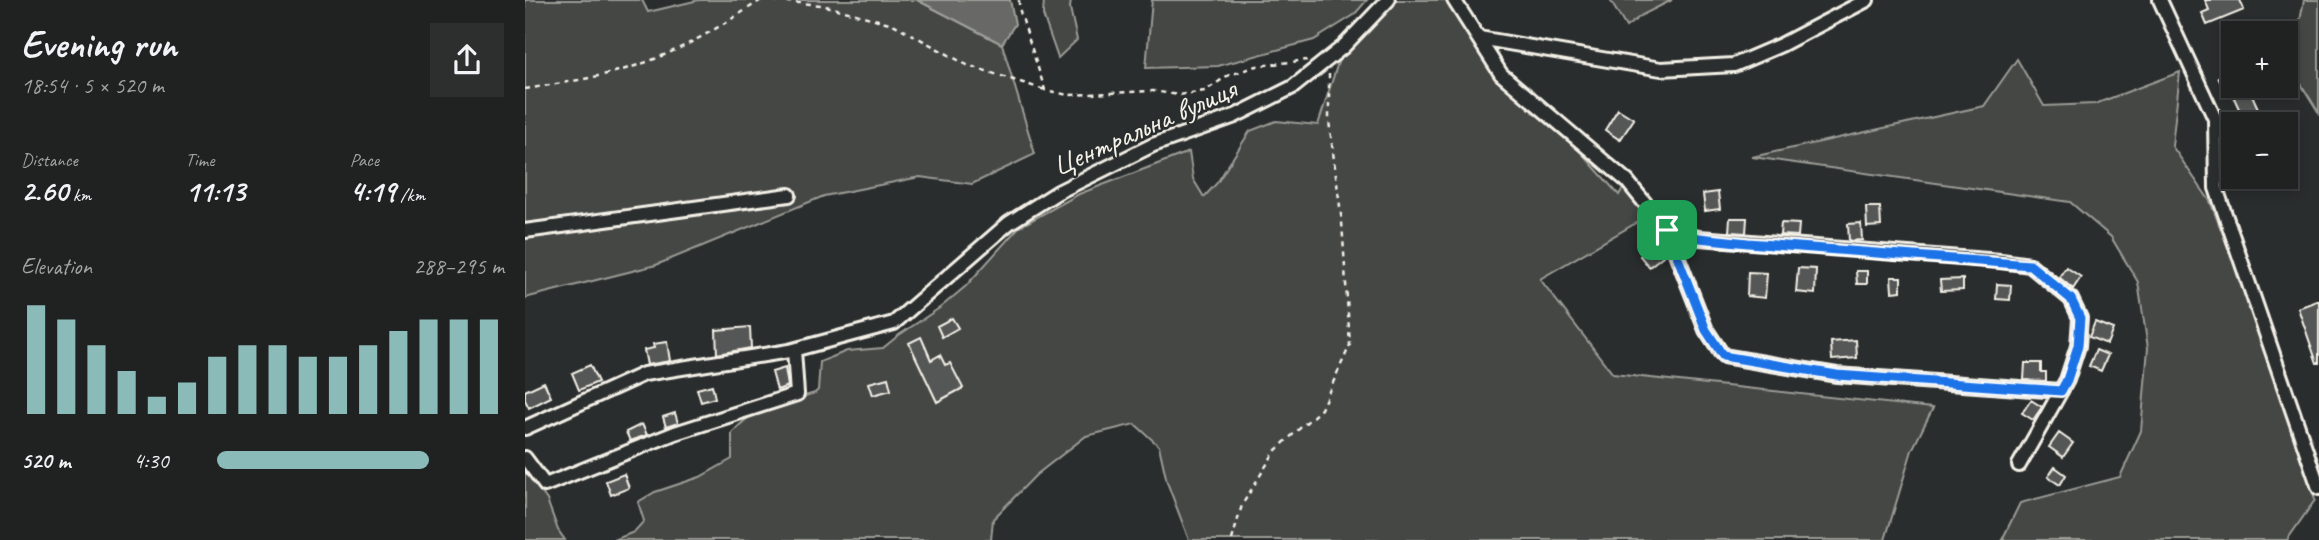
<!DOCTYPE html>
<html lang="en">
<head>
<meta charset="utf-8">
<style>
  :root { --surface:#202222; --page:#2d2f2f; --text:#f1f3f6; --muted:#a2a4a5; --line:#3d3f40; --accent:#8bbbb9 }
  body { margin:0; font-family:Caveat,sans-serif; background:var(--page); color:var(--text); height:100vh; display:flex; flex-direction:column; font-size:26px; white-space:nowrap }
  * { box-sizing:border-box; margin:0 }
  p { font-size:23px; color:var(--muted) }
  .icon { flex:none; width:38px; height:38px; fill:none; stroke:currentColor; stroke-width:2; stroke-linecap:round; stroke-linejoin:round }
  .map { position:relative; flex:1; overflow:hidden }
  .drawer { display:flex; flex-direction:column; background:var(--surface); width:525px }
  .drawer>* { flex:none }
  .tools { position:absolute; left:1696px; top:21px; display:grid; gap:14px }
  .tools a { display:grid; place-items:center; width:77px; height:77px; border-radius:0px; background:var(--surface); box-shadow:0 4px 10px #0003,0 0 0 2px var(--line); font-size:35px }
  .pin { position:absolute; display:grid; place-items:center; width:60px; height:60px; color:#fff; margin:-30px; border-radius:14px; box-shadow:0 4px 10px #0006 }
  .round { display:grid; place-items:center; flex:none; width:74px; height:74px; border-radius:0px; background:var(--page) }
  .head { display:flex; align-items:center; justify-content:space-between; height:119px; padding:0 21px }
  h1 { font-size:38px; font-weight:700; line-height:52px }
  .figures { display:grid; grid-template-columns:repeat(3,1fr); gap:10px; height:119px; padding:7px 21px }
  .figures div { display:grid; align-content:center }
  .figures b { font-size:30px; font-weight:700 }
  .figures small { font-size:19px; font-weight:400 }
  .figures p { font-size:19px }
  .chart { height:196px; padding:14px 21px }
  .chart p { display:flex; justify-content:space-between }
  .chart svg { width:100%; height:126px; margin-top:7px; stroke:var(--accent); stroke-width:6 }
  ul { padding:0 21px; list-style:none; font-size:23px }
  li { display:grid; grid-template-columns:112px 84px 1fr; align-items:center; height:52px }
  li i { height:18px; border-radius:9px; background:var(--accent) }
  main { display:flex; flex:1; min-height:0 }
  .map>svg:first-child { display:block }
  .green { fill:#444645; stroke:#9c9c96; stroke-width:2 }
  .water { fill:#676866; stroke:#9f9f9a; stroke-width:2 }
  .building { fill:#555756; stroke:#f4f1e8; stroke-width:2 }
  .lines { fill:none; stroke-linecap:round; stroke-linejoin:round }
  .minor-casing { stroke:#f4f1e8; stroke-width:18 }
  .path { stroke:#f4f1e8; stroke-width:2.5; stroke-dasharray:5 5; stroke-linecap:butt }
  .minor { stroke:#2a2d2e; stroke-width:12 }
  .route-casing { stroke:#fff; stroke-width:14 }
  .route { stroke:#1a73e8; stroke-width:9 }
  .labels { text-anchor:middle; stroke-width:5; stroke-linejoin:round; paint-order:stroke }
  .street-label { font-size:30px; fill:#f4f1e8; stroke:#2a2d2e }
</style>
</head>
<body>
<main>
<section class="drawer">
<div class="head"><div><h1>Evening run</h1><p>18:54 · 5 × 520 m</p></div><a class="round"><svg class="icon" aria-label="share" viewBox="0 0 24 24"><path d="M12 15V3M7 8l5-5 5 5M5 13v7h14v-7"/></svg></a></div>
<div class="figures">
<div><p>Distance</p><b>2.60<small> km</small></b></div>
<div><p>Time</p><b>11:13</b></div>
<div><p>Pace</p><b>4:19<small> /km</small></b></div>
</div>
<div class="chart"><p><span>Elevation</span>288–295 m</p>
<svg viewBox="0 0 160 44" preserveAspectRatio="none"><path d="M5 44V6M15 44V11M25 44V20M35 44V29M45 44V38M55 44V33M65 44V24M75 44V20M85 44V20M95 44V24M105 44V24M115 44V20M125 44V15M135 44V11M145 44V11M155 44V11"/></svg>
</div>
<ul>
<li><b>520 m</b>4:30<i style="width:74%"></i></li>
</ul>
</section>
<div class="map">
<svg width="1794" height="540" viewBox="0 0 1794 540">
  <rect width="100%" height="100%" fill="#2a2d2e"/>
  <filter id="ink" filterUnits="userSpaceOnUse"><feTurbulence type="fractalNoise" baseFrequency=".0143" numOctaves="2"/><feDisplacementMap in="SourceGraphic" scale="14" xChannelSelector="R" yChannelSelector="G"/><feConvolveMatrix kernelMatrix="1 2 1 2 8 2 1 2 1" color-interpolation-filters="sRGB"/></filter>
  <g filter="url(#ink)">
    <path class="green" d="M0 0H117L123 12 174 0H392L477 44 510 154 447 184 395 177 299 196 131 265 0 298Z
      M519 0H546L545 8 552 40 533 58 518 15Z
      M627 0H842L829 15 789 40 693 66 621 68Z
      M865 0H929L954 38 1094 195 1102 181 1128 213 1015 279 1088 374 1408 408 1387 450 1360 540H664L642 482 634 446 610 424 561 436 511 475 468 519 466 540H89L109 532 119 521 113 502 130 492 175 477 207 459V433C232 404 256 404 290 393L293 390 295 362 322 351 358 348 374 335 416 307 441 286 494 227 554 194 664 152 668 179 679 197 692 183 725 131 751 121 793 125 818 47Z
      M1085 0H1147L1117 15 1101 27Z
      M1779 0H1794V113L1766 68Z
      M1492 59 1519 106 1570 104 1655 72 1647 146 1685 201 1770 422 1790 500 1762 540H1477L1495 503 1595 477 1616 431 1623 348 1613 282 1586 237 1545 202 1227 157 1459 106Z
      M0 470 22 500 33 530 40 540H0Z"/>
    <path class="water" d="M392 0H485L490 24 477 44Z"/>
    <path class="building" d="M1680 0H1715L1719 10 1682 25 1677 13 1684 10Z
      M1708 70V86H1723L1736 115 1720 122 1705 89 1700 92 1693 77Z
      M1093 109 1109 119 1095 140 1080 130Z
      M1193 192 1195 209 1180 211 1178 194Z
      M1341 207H1355L1356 226 1342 227Z
      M1205 218H1222L1221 233 1204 232Z
      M1256 223 1274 224 1273 236 1255 235Z
      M1336 223 1337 240 1324 241 1323 224Z
      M1130 245 1138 256 1124 267 1115 256Z
      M1541 267 1556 277 1548 289 1534 277Z
      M1273 268 1291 269 1290 294 1271 292Z
      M1331 271H1342V284H1332Z
      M1223 272 1242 273 1240 298 1222 296Z
      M1366 277H1376V291L1367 292Z
      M1438 279V290L1416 291 1415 280Z
      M1472 284 1486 285 1485 300 1471 299Z
      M1794 300V363H1792L1773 308Z
      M427 318 433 328 417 337 412 326Z
      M1570 322 1588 329 1582 344 1564 337Z
      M225 327 226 348 192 354 191 330Z
      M396 337 406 360 415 355 420 365 425 363 438 388 412 402 384 343Z
      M1331 340 1332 358 1307 360 1306 342Z
      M142 342 145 361 122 365 119 350 129 348 128 344Z
      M1571 350 1583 355 1576 371 1564 366Z
      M1500 363H1516V372H1521V381L1499 380Z
      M65 365 73 382 54 390 47 373Z
      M260 368 263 386 252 390 247 372Z
      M363 378 366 390 348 395 344 383Z
      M19 382 26 397 4 408 0 400V391Z
      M187 385 190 398 176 402 172 389Z
      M1506 400 1517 407 1508 420 1497 413Z
      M150 413 153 423 141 427 138 417Z
      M117 424 122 435 105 441 101 432Z
      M1534 433 1548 443 1538 457 1524 447Z
      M1530 467 1541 475 1535 485 1523 477Z
      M99 474 104 488 86 495 81 481Z"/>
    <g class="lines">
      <g class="minor-casing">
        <path id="minor" d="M929 0 976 74 1102 181 1142 230 1174 238 1476 261 1505 265 1546 299 1555 318 1553 346 1542 380 1494 465
          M1635 0 1690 119 1691 188 1794 488
          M954 38 1136 69 1209 65 1256 45 1342 0
          M1142 230 1181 330 1198 356 1312 375 1536 391
          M0 231 264 195
          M0 428 119 374 264 351 369 323 484 223 533 192 628 145 710 116 768 87 818 47 863 0
          M0 458 20 485 150 433 272 394 269 350"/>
      </g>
      <path class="path" d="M241 0 297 5 368 24 442 65 520 90
        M494 0V8L520 90 543 95 628 91 654 95 680 91 702 76 732 66 782 60
        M0 89C43 82 86 76 127 60 166 45 201 23 236 0
        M707 540 717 505 750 451 796 409 825 345 817 222 804 121V74"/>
      <use href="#minor" class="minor"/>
    </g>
  </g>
  <g class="lines" filter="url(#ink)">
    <g class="route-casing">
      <path id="route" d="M1142 230 1174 238 1223 243 1505 265 1546 299 1555 318 1553 346 1542 380 1536 391 1312 375 1198 356 1181 330Z"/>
    </g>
    <use href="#route" class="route"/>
  </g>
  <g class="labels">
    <g class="street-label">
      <text transform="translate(619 127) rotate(-24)" y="10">Центральна вулиця</text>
    </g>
  </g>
</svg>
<div class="tools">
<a>+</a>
<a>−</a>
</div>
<div class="pin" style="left:1142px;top:230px;background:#1e9e55"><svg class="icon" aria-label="arrive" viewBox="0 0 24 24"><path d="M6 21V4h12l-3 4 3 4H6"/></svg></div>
</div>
</main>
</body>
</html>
